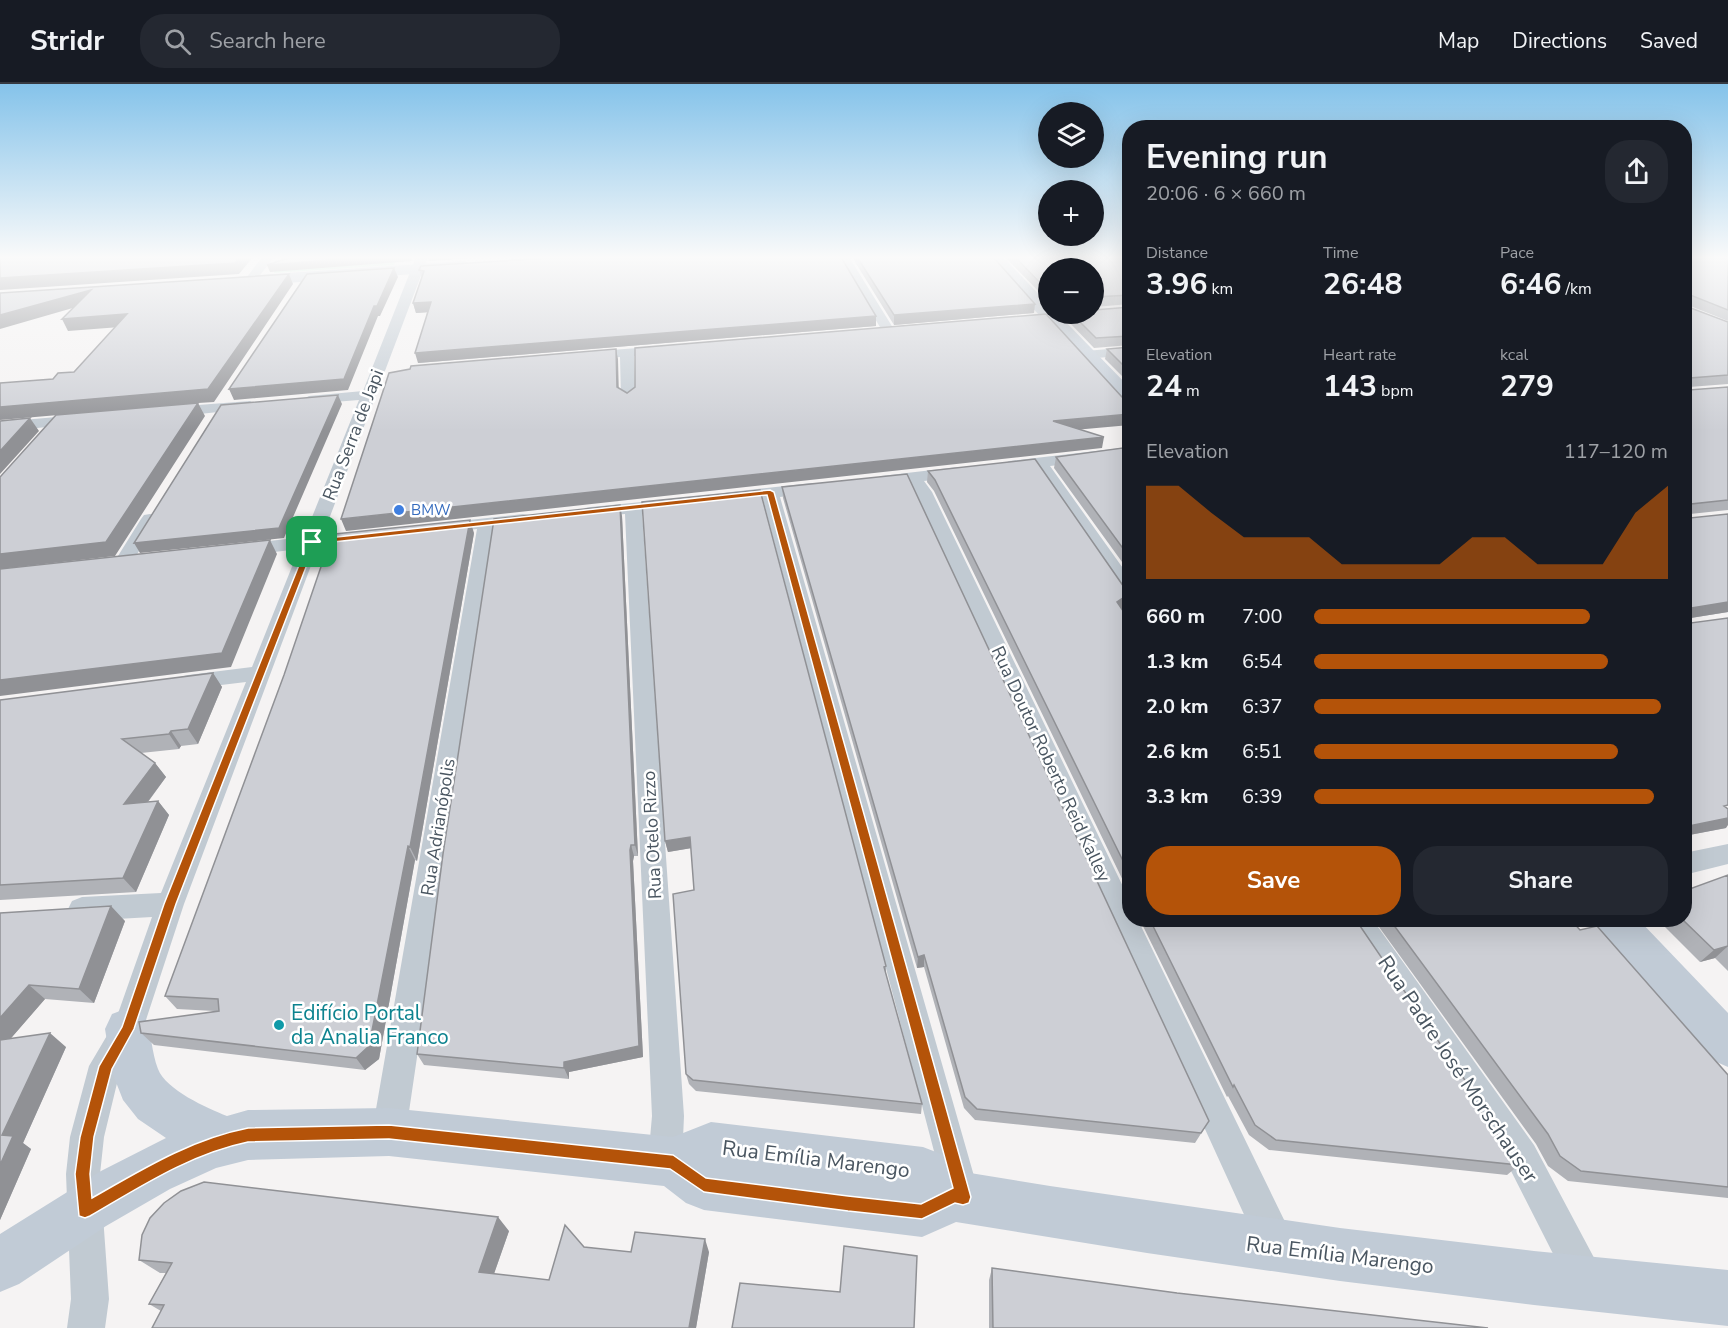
<!DOCTYPE html>
<html lang="en">
<head>
<meta charset="utf-8">
<style>
  :root { --surface:#171b24; --page:#242831; --text:#f1f3f6; --muted:#9ea1a6; --line:#363941; --accent:#b45309 }
  body { margin:0; font-family:"Nunito Sans",sans-serif; background:var(--page); color:var(--text); height:100vh; display:flex; flex-direction:column; font-size:22px; white-space:nowrap }
  * { box-sizing:border-box; margin:0 }
  p { font-size:20px; color:var(--muted) }
  .icon { flex:none; width:33px; height:33px; fill:none; stroke:currentColor; stroke-width:2; stroke-linecap:round; stroke-linejoin:round }
  .map { position:relative; flex:1; overflow:hidden }
  .details { position:absolute; left:1122px; top:36px; width:570px; height:807px; display:flex; flex-direction:column; background:var(--surface); border-radius:24px; box-shadow:0 6px 24px #0002 }
  .details>* { flex:none }
  .buttons { position:absolute; left:1038px; top:18px; display:grid; gap:12px }
  .buttons a { display:grid; place-items:center; width:66px; height:66px; border-radius:50%; background:var(--surface); box-shadow:0 6px 24px #0002; font-size:30px }
  .pin { position:absolute; display:grid; place-items:center; width:51px; height:51px; color:#fff; margin:-26px; border-radius:12px; box-shadow:0 3px 9px #0006 }
  .round { display:grid; place-items:center; flex:none; width:63px; height:63px; border-radius:24px; background:var(--page) }
  .headline { display:flex; align-items:center; justify-content:space-between; height:102px; padding:0 24px }
  h1 { font-size:33px; font-weight:700; line-height:45px }
  .stats { display:grid; grid-template-columns:repeat(3,1fr); gap:9px; height:102px; padding:6px 24px }
  .stats div { display:grid; align-content:center }
  .stats b { font-size:30px; font-weight:700 }
  .stats small { font-size:16px; font-weight:400 }
  .stats p { font-size:16px }
  .chart { height:168px; padding:12px 24px }
  .chart p { display:flex; justify-content:space-between }
  .chart svg { width:100%; height:108px; margin-top:6px; fill:var(--accent); opacity:.7 }
  .button { display:flex; gap:12px; margin-top:auto; padding:12px 24px }
  .button a { flex:1; height:69px; border-radius:24px; background:var(--accent); color:#fff; font-size:24px; font-weight:700; line-height:69px; text-align:center }
  .button a+a { background:var(--page); color:var(--text) }
  ul { padding:0 24px; list-style:none; font-size:20px }
  li { display:grid; grid-template-columns:96px 72px 1fr; align-items:center; height:45px }
  li i { height:15px; border-radius:8px; background:var(--accent) }
  header { display:flex; align-items:center; gap:36px; box-sizing:border-box; height:84px; padding:0 30px; background:var(--surface); border-bottom:2px solid var(--line) }
  header strong { font-size:28px }
  nav { display:flex; gap:33px; margin-inline-start:auto; font-size:21px }
  .search { width:420px; height:54px; background:var(--page); display:flex; align-items:center; gap:15px; box-sizing:border-box; padding:0 21px; border-radius:24px; color:var(--muted); font-size:22px }
  .map>svg:first-child { display:block }
  .green { fill:#c3f1d5 }
  .lines { fill:none; stroke-linecap:round; stroke-linejoin:round }
  .street { fill:#c1cad2; fill-rule:evenodd }
  .secondary { fill:#c1cbd6; fill-rule:evenodd }
  .wall { fill:#b0b2b7 }
  .shaded-wall { fill:#909195 }
  .building { fill:#cdcfd5; stroke:#909195; stroke-width:1.5 }
  .route { fill:#b45309; stroke:#fff; stroke-width:1.5; fill-rule:evenodd }
  .shop-dot { fill:#3f7fe0; stroke:#fff; stroke-width:2 }
  .culture-dot { fill:#0f9aa8; stroke:#fff; stroke-width:2 }
  .labels { text-anchor:middle; stroke-width:5; stroke-linejoin:round; paint-order:stroke }
  .far-shop-label { font-size:15px; fill:#366cbe; stroke:#fff; text-anchor:start }
  .street-label { font-size:18px; fill:#4a5661; stroke:#fff }
  .near-culture-label { font-size:21px; fill:#0d838f; stroke:#fff; text-anchor:start }
  .near-street-label { font-size:21px; fill:#4a5661; stroke:#fff }
</style>
</head>
<body>
<header>
<strong>Stridr</strong>
<div class="search"><svg class="icon" aria-label="search" viewBox="0 0 24 24"><circle cx="10" cy="10" r="6"/><path d="M15 15l6 6"/></svg>Search here</div>
<nav><a>Map</a><a>Directions</a><a>Saved</a></nav>
</header>
<div class="map">
<svg width="1728" height="1244" viewBox="0 0 1728 1244">
  <rect width="100%" height="100%" fill="#f5f3f3"/>
  <path class="green" d="M285 173H397L394 181 274 189Z"/>
  <g class="lines">
    <path class="street" d="M262 173H274L254 199H246L244 197Z
      M416 173H428L323 451 365 447 371 448 374 452 371 456 365 457 318 463 184 820 143 945 120 987 104 1053 100 1090 109 1215 105 1244H67L71 1215 66 1090 70 1053 89 982 115 938 152 833 82 837 72 833 68 825 72 817 82 813 161 809 246 598 188 605 180 603 177 598 180 593 188 591 252 583 299 465 242 472 235 470 233 466 235 462 242 460 304 453 359 316 309 320 302 316 309 312 363 307Z
      M839 173H849L895 247 894 250H884Z
      M1094 227 1098 230 1092 234 1031 239 1025 235 1031 231 1094 230Z
      M663 262 670 266 668 269 634 272 635 314 628 318 621 314 620 273 586 276 579 272 586 268Z
      M1130 263V271L1086 275 1079 271 1086 267Z
      M250 317 257 321 255 324 172 333 164 328 172 323Z
      M79 331 84 333 87 336 84 339 0 348V338Z
      M1130 363V373L1050 382 1130 494V515L1123 513 1035 384 1009 387 1001 382 1009 377Z
      M958 383 966 388 964 392 924 397 932 408 1130 817V836H1138L1289 1146 1294 1159 1289 1172 1276 1177 1263 1172 914 408 908 399 881 402 873 397 881 392Z
      M812 399 818 400 820 404 818 408 780 413 980 1113 975 1125 963 1130 951 1125 946 1113 763 415 731 418 725 417 722 413 725 409 731 408Z
      M672 415 678 416 681 420 678 424 642 428 684 1032 682 1077 677 1089 665 1094 653 1089 648 1077 652 1032 625 430 591 433 585 432 582 428 585 424 591 423Z
      M150 430 156 431 159 435 131 480 129 484H115L113 480 141 435 144 431Z
      M523 430 529 431 532 435 529 439 495 443 406 1048 401 1060 389 1065 377 1060 372 1048 477 445 442 449 436 448 433 444 436 440 442 439Z
      M1728 760V780L1684 791V769Z
      M1343 836H1373L1534 1061 1600 1185 1606 1198 1600 1211 1587 1217 1574 1211 1510 1085Z"/>
    <path class="secondary" d="M986 173H1003L1048 220V230H1058L1130 304V323L1122 322Z
      M465 177 473 182 471 186 244 202 238 201 235 197 238 193 244 192Z
      M1593 836H1639L1728 929V983L1712 976 1599 848Z
      M128 924 144 930C152 948 151 967 158 985 166 1006 207 1024 227 1032L248 1026 389 1024 673 1053 711 1038 923 1063 941 1070 964 1088 1050 1102 1340 1144 1534 1167 1728 1186V1242L1534 1221 1340 1197 1147 1169 956 1138 922 1153 704 1126 686 1119 664 1102 389 1072 248 1076 216 1084 170 1105 106 1142 19 1200 0 1208V1150L101 1087 166 1054 138 1035 123 1016 112 988 105 945 112 930Z"/>
  </g>
  <path class="wall" d="M852 173H993L1034 229 894 241Z
    M1005 173H1125L1130 175V220L1094 223V184H1048V217Z
    M1684 173H1696L1687 174V175L1728 173V237L1688 221V223L1728 238V300L1689 303V306L1728 303V426L1690 430V434L1728 430V528L1691 534V539L1726 744 1684 752Z
    M419 186 876 232V242L418 279 427 228 416 229 413 219 422 194Z
    M1130 223V261L1094 264 1069 238 1070 230H1094Z
    M1130 263V300L1105 275 1107 265Z
    M1130 363V489L1054 384 1056 373Z
    M928 387 1124 503 1121 525 1130 537V811L934 407 927 398Z
    M782 403 1209 1037 1195 1059 975 1036 964 1024 924 883 917 884 783 414Z
    M642 418 886 882V891L922 1020 921 1030 696 1007 689 1000 686 990 694 806 691 764 668 768 665 757Z
    M622 432 638 772H634L633 777 643 973 569 988V995L424 981 417 970Z
    M474 449 417 777 415 776 379 975 365 986 154 961 141 949 214 927 177 925 165 912Z
    M213 589 222 603 198 660 181 662 179 665 141 669 155 679 166 693 148 718 158 717 169 731 136 808 0 816V616Z
    M1728 791V887L1715 874 1700 878 1658 836H1684Z
    M0 829 125 837 94 919 45 915 10 955 66 963 23 1059 31 1065 0 1136Z
    M1140 836H1356L1477 1014 1474 1017 1519 1081 1507 1091 1269 1066 1249 1051 1228 1012 1227 1013Z
    M1374 836H1571L1580 846 1728 991V1114L1568 1097 1548 1082 1536 1060Z
    M509 1147 494 1190 549 1196 584 1163 631 1168H709L696 1244 161 1227 149 1220 166 1189H160L139 1176Z
    M992 1184 1177 1209 1488 1244H989V1196Z"/>
  <path class="shaded-wall" d="M240 173H253L239 190 0 206V194Z
    M330 173H337L335 176 370 173H411L412 177 270 188 267 181Z
    M428 173H487L429 177Z
    M394 184 398 193 380 232H378L348 306 234 316 229 305 374 222Z
    M289 190 293 200 214 318 198 319 205 332 115 472 0 485V470L198 319 0 336V323Z
    M91 206 97 217 0 245V231Z
    M431 218 433 228 416 229 413 219Z
    M1035 220 1034 229 894 241V231Z
    M127 230 133 242 68 247 62 235Z
    M876 232V242L418 279 415 269Z
    M616 265 618 275 619 314 617 303Z
    M338 311 342 320 284 454 140 469 134 459Z
    M1130 330V341L1052 348 1053 337Z
    M30 334 39 347 0 390V367Z
    M1104 353 1102 364 346 447 341 435Z
    M620 421 622 432 638 772 635 761Z
    M470 436 474 449 417 777 410 763Z
    M270 456 277 470 231 583 0 612V596Z
    M1130 509V519L1114 530 1117 518Z
    M1728 518V528L1684 535 1692 524Z
    M213 589 222 603 198 660 188 645Z
    M171 647 181 662 179 665 169 650Z
    M155 679 166 693 135 735 124 720Z
    M158 717 169 731 136 808 123 794Z
    M1728 734V741L1726 744 1684 752V743Z
    M690 753 692 764 668 768 665 757Z
    M631 761 634 772 633 777 643 973 569 988V995L564 984V978Z
    M408 762 415 776 379 975 365 986 356 974Z
    M111 822 125 837 94 919 79 905Z
    M1728 862 1715 874 1700 878 1714 866Z
    M924 871V883L917 884 918 873Z
    M29 901 45 915 0 967V934Z
    M50 949 66 963 23 1059 31 1065 0 1136V1081L2 1051Z
    M498 1133 509 1147 490 1201 479 1188Z
    M705 1155 709 1168 696 1244H689Z"/>
  <path class="building" d="M0 173H240L235 179 0 194Z
    M291 173H330L329 175 370 173 267 181Z
    M565 173H841L876 232 415 269 431 218 413 219 424 187 419 186 421 182Z
    M857 173H993L1035 220 894 231Z
    M1015 173H1125L1130 175V211L1095 213 1094 218V184H1048V207Z
    M1684 173H1687V175L1728 173V226L1688 210V223L1728 238V291L1690 294 1689 306 1728 303V416L1691 420 1690 434 1728 430V518L1692 524 1691 539 1728 534V721L1724 722 1728 725V734L1684 743Z
    M394 184 377 222H374L344 295 229 305 307 190Z
    M289 190 208 305 0 323V299L53 295 58 289 74 288 127 230 62 235 91 206 0 231V209Z
    M1130 223V252L1096 254 1072 230H1094V226Z
    M1046 230 1122 313 1130 314V330L1053 337 1104 353 341 435 389 289 410 285 411 282 616 265 617 303 627 309 635 303V264Z
    M1130 263V288L1107 265Z
    M338 311 279 444 134 459 221 321Z
    M198 319 106 458 0 470V393L56 331Z
    M30 334 0 367V337Z
    M1130 363V474L1056 373Z
    M1035 375 1124 503 1130 505V509L1117 518 1130 537V791L935 396 928 387Z
    M907 390 1209 1037 1201 1049 977 1025 965 1013 924 871 918 873 782 403Z
    M760 406 886 882 884 883 922 1020 693 996 686 990 673 810 694 806 690 753 665 757 642 418Z
    M620 421 635 761H631L630 766 639 962 564 978V984L417 970 443 770 494 435Z
    M470 436 410 763 408 762 369 962 356 974 141 949 139 938 219 927 218 915 165 912 284 591 325 471H329L335 450Z
    M270 456 222 569 0 596V485Z
    M213 589 188 645 171 647 169 650 122 655 155 679 124 720 158 717 123 794 0 801V616Z
    M1728 791V862L1714 866 1683 836H1684V807Z
    M111 822 79 905 29 901 0 934V829Z
    M1150 836H1356L1477 1014 1466 1006 1519 1081 1276 1056 1255 1041 1234 1001 1233 1003Z
    M1390 836H1571L1580 846 1597 842 1728 991V1103L1581 1087 1560 1072 1548 1050Z
    M50 949 2 1051 13 1052 0 1081V956Z
    M204 1098 498 1133 479 1188 549 1196 565 1141 584 1163 631 1168 635 1148 705 1155 689 1244H152L164 1221 149 1220 172 1179 139 1176 142 1151 150 1134 164 1119 181 1107Z
    M844 1162 917 1172 914 1244H732L740 1199 840 1208Z
    M992 1184 1177 1209 1488 1244H993Z"/>
  <linearGradient id="sky" x2="0" y2="1"><stop stop-color="#85c3ea"/><stop offset="0.5" stop-color="#fafafa"/><stop offset="1" stop-color="#fafafa" stop-opacity="0"/></linearGradient>
  <rect width="1728" height="347" fill="url(#sky)"/>
  <path class="route" d="M770 406 774 408 971 1113 969 1119 963 1121 955 1119 922 1135 848 1127 704 1108 670 1085 389 1055 248 1058C190 1070 140 1103 90 1132L85 1134 79 1132 75 1090 80 1053 99 982 122 943 164 820 309 456ZM767 411 953 1104 921 1120 848 1112 706 1094 673 1071 389 1041 248 1044C191 1055 141 1086 92 1114L90 1090 94 1053 112 985 134 945 176 820 315 460Z"/>
  <circle class="shop-dot" cx="399" cy="426" r="6"/>
  <circle class="culture-dot" cx="279" cy="941" r="6"/>
  <g class="labels">
    <g class="far-shop-label">
      <text x="411" y="431">BMW</text>
    </g>
    <g class="street-label">
      <text transform="translate(353 351) rotate(-69)" y="6">Rua Serra de Japi</text>
      <text transform="translate(1051 680) rotate(65)" y="6">Rua Doutor Roberto Reid Kalley</text>
      <text transform="translate(438 743) rotate(-81)" y="6">Rua Adrianópolis</text>
      <text transform="translate(652 751) rotate(-93)" y="6">Rua Otelo Rizzo</text>
    </g>
    <g class="near-culture-label">
      <text x="291" y="936">Edifício Portal<tspan x="291" dy="24">da Analia Franco</tspan></text>
    </g>
    <g class="near-street-label">
      <text transform="translate(1458 985) rotate(56)" y="7">Rua Padre José Morschauser</text>
      <text transform="translate(816 1075) rotate(7)" y="7">Rua Emília Marengo</text>
      <text transform="translate(1340 1171) rotate(7)" y="7">Rua Emília Marengo</text>
    </g>
  </g>
</svg>
<div class="buttons">
<a><svg class="icon" aria-label="layers" viewBox="0 0 24 24"><path d="M12 4l9 5-9 5-9-5zM3 14l9 5 9-5"/></svg></a>
<a>+</a>
<a>−</a>
</div>
<div class="pin" style="left:312px;top:458px;background:#1e9e55"><svg class="icon" aria-label="arrive" viewBox="0 0 24 24"><path d="M6 21V4h12l-3 4 3 4H6"/></svg></div>
<section class="details">
<div class="headline"><div><h1>Evening run</h1><p>20:06 · 6 × 660 m</p></div><a class="round"><svg class="icon" aria-label="share" viewBox="0 0 24 24"><path d="M12 15V3M7 8l5-5 5 5M5 13v7h14v-7"/></svg></a></div>
<div class="stats">
<div><p>Distance</p><b>3.96<small> km</small></b></div>
<div><p>Time</p><b>26:48</b></div>
<div><p>Pace</p><b>6:46<small> /km</small></b></div>
</div>
<div class="stats">
<div><p>Elevation</p><b>24<small> m</small></b></div>
<div><p>Heart rate</p><b>143<small> bpm</small></b></div>
<div><p>kcal</p><b>279</b></div>
</div>
<div class="chart"><p><span>Elevation</span>117–120 m</p>
<svg viewBox="0 0 160 44" preserveAspectRatio="none"><path d="M0 44V6L10 6L20 17L30 27L40 27L50 27L60 38L70 38L80 38L90 38L100 27L110 27L120 38L130 38L140 38L150 17L160 6V44z"/></svg>
</div>
<ul>
<li><b>660 m</b>7:00<i style="width:78%"></i></li>
<li><b>1.3 km</b>6:54<i style="width:83%"></i></li>
<li><b>2.0 km</b>6:37<i style="width:98%"></i></li>
<li><b>2.6 km</b>6:51<i style="width:86%"></i></li>
<li><b>3.3 km</b>6:39<i style="width:96%"></i></li>
</ul>
<div class="button"><a>Save</a><a>Share</a></div>
</section>
</div>
</body>
</html>
